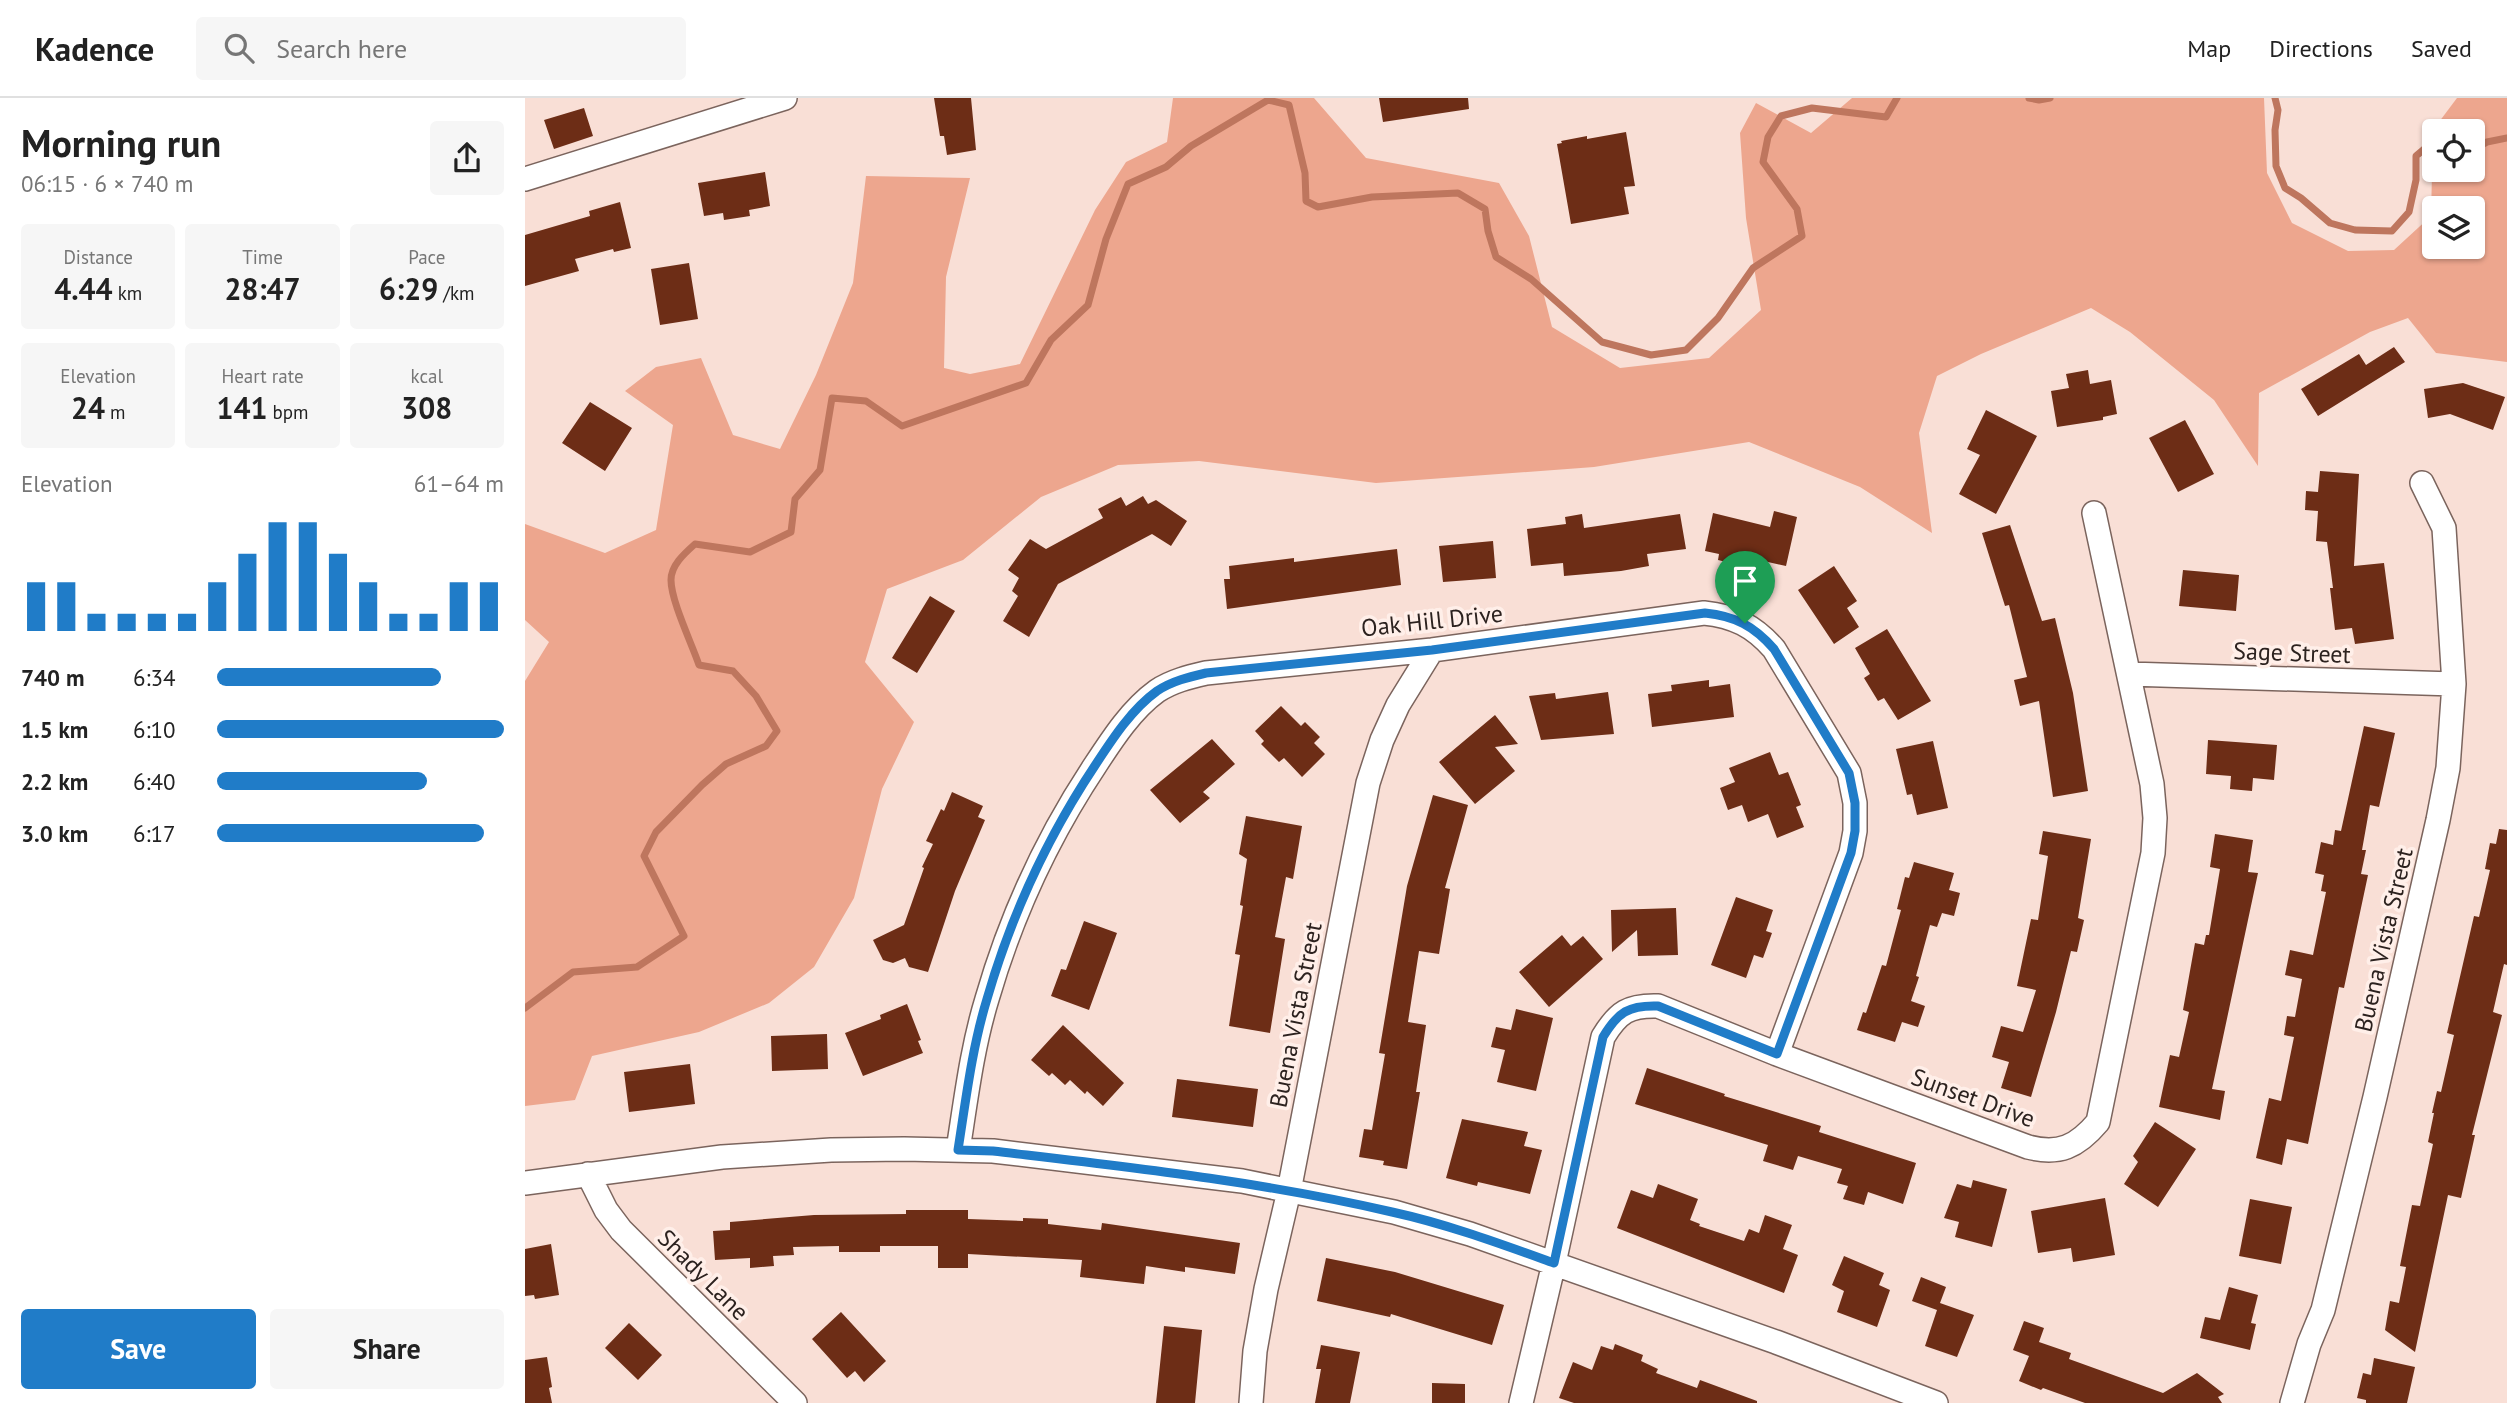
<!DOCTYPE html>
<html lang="en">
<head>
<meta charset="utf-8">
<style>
  :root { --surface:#fff; --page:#f6f6f6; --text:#222; --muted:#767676; --line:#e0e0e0; --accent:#207cc8 }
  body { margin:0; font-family:"PT Sans",sans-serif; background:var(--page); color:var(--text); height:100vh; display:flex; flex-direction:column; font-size:26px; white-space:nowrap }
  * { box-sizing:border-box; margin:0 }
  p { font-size:23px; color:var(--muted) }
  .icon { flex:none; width:38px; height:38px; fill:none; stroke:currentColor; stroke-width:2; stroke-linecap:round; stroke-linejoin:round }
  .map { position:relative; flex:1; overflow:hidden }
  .sheet { display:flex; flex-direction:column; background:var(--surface); width:525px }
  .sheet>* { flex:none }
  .fabs { position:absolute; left:1897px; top:21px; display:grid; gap:14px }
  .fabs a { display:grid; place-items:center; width:63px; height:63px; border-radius:7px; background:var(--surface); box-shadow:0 2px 5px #0004; font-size:35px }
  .pin { position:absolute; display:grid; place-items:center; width:60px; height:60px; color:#fff; margin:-72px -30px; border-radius:50% 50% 50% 0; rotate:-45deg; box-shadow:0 0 7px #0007 }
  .pin .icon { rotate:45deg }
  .round { display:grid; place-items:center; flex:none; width:74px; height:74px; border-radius:7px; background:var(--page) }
  .overview { display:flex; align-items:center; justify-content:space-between; height:119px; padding:0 21px }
  h1 { font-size:38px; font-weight:700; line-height:52px }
  .figures { display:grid; grid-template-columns:repeat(3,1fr); gap:10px; height:119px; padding:7px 21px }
  .figures div { display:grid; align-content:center; border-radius:7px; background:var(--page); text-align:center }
  .figures b { font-size:30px; font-weight:700 }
  .figures small { font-size:19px; font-weight:400 }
  .figures p { font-size:19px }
  .chart { height:196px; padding:14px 21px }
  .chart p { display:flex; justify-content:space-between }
  .chart svg { width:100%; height:126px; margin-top:7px; stroke:var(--accent); stroke-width:6 }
  .action { display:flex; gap:14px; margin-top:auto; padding:14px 21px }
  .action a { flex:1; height:80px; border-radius:7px; background:var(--accent); color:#fff; font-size:28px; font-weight:700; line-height:80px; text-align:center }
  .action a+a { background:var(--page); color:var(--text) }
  ul { padding:0 21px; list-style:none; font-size:23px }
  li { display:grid; grid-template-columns:112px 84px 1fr; align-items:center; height:52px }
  li i { height:18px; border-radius:9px; background:var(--accent) }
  header { display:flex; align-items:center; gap:42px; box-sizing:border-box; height:98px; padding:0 35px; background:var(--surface); border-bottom:2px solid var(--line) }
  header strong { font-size:33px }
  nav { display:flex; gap:38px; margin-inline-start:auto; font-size:24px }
  .search { width:490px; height:63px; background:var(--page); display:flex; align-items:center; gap:18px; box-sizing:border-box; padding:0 24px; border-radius:7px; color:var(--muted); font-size:26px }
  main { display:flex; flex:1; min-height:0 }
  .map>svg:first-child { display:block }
  .green { fill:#eda68e; fill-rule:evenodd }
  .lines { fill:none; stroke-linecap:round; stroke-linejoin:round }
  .stream { stroke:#be765e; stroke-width:7 }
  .building { fill:#6d2d16 }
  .minor-casing { stroke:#7b645d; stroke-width:26 }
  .minor { stroke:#fff; stroke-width:23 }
  .route-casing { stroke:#fff; stroke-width:14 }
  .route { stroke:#207cc8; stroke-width:9 }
  .labels { text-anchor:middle; stroke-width:7; stroke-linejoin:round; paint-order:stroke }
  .street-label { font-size:24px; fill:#2c221f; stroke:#ffefe9 }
</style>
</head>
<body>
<header>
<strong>Kadence</strong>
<div class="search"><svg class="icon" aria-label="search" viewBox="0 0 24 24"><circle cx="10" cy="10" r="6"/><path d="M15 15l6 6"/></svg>Search here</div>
<nav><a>Map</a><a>Directions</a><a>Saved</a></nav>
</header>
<main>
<section class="sheet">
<div class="overview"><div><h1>Morning run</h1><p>06:15 · 6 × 740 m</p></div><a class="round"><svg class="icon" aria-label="share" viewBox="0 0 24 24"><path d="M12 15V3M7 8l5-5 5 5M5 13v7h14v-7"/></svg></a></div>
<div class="figures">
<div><p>Distance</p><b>4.44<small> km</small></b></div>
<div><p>Time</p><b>28:47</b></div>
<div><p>Pace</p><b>6:29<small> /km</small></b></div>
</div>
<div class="figures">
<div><p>Elevation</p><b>24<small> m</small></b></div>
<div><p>Heart rate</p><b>141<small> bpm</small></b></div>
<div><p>kcal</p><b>308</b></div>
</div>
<div class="chart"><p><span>Elevation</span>61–64 m</p>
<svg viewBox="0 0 160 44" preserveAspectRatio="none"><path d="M5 44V27M15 44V27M25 44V38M35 44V38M45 44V38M55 44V38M65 44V27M75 44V17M85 44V6M95 44V6M105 44V17M115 44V27M125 44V38M135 44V38M145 44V27M155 44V27"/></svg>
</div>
<ul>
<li><b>740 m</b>6:34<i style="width:78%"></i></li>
<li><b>1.5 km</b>6:10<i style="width:100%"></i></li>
<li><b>2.2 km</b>6:40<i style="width:73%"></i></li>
<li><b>3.0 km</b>6:17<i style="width:93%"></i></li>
</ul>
<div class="action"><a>Save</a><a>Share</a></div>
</section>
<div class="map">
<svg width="1982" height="1305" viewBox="0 0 1982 1305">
  <rect width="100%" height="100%" fill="#f9dfd6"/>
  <path class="green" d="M648 0H789L841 60 974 85 1004 138 1027 229 1095 270 1184 260 1236 212 1221 120 1215 35 1231 5 1286 35 1327 0H1739L1742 75 1767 125 1823 153 1869 152 1906 118 1908 32 1932 0H1982V264L1911 255 1883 220 1845 234 1734 295 1733 368 1689 302 1605 234 1566 210 1456 256 1412 278 1394 335 1407 435 1335 389 1224 344 1069 369 851 385 674 363 593 367 516 399 438 462 362 491 340 564 389 624 357 691 329 800 289 869 244 905 174 934 67 958 50 1002 0 1008V583L24 544 0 522V426L80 455 131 432 148 327 100 293 131 269 176 260 208 337 255 351 291 277 328 185 341 78 445 80 421 179 419 270 445 276 495 266 570 112 601 64 642 44ZM1909 33H1948V72H1909ZM1909 110H1948V149H1909Z"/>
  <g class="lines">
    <path class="stream" d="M1504 0 1514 2 1525 0
      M1750 0 1753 12 1750 32 1751 68 1760 90 1776 100 1805 125 1830 132 1867 133 1884 114 1891 82V58L1904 47 1909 49
      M1948 51 1962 44 1982 40
      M0 910 48 874 112 869 159 838 119 758 131 734 177 687 201 666 241 648 252 633 231 598 208 573 174 567C167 546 146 503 146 482 146 467 160 455 170 446L225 454 266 434 270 401 295 372 307 300 341 303 377 328 501 285 526 242 563 207 581 141 603 86 641 69 666 48 743 2 764 7 780 75 781 103 793 109 847 99 933 95 960 111 963 133 971 159 1006 181 1077 244 1126 257 1161 252 1193 220 1228 170 1277 138 1272 111 1238 64 1243 39 1256 18 1287 10 1361 19 1372 0"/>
  </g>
  <path class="building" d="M409 0H446L451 52 422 57 419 38H415Z
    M854 0H943L944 11 858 24Z
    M59 10 68 38 29 51 19 22Z
    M1101 34 1110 88 1099 89 1104 116 1046 126 1032 46 1037 45 1036 43 1062 38V41Z
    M240 74 245 108 224 112 225 118 199 122 198 115 179 118 173 85Z
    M95 104 106 150 89 154 88 151 50 161 54 173 0 188V137L65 118 64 113Z
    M164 165 173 221 135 227 126 171Z
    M1869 249 1880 264 1793 318 1776 291 1834 256 1841 267Z
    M1563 272 1565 286 1586 282 1592 316 1578 319V322L1532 329 1526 293 1544 290 1541 276Z
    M1938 285 1980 299 1968 332 1925 316 1903 320 1899 291Z
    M65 304 107 330 80 373 37 345Z
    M1461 312 1512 338 1471 416 1434 396 1455 357 1442 351Z
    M1660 322 1689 376 1653 394 1624 340Z
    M1795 373 1834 376 1829 468 1859 465 1869 541 1830 546 1827 530 1810 532 1805 490H1808L1802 444 1791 443 1793 413 1780 412 1781 393 1793 394Z
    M618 398 623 406 631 402 662 423 646 448 627 436 533 486 504 539 478 523 493 498 487 493 494 480 483 472 505 441 521 451 578 420 573 411 596 399 601 408Z
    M1249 413 1272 419 1261 468 1234 462 1233 467 1218 463 1217 468 1193 462 1194 456 1180 453 1188 415 1245 429Z
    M1057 416 1059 430 1155 416 1161 451 1122 456 1124 468 1096 473 1039 478 1038 465 1006 468 1002 431 1041 426 1040 419Z
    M1485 427 1517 523 1530 520 1548 595 1563 693 1528 699 1514 603 1495 608 1489 582 1502 579 1484 507 1480 508 1457 435Z
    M968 443 971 480 918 484 914 448Z
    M872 451 876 487 702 511 699 481H705L704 468 769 460V464Z
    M1309 468 1332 503 1322 510 1334 529 1309 546 1273 492Z
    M1658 472 1714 477 1711 513 1654 508Z
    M405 498 430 513 392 575 367 560Z
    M1362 531 1406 603 1373 622 1359 600 1353 603 1339 580 1345 576 1330 550Z
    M1184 582V589L1205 586 1209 619 1127 629 1123 596 1147 593 1146 587Z
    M1083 594 1089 636 1016 642 1004 598 1030 595 1031 601Z
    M756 608 776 628 780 624 795 639 789 645 800 656 777 679 759 660 754 664 736 646 739 643 730 633Z
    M970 617 993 646 970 649 990 673 950 706 914 664Z
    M1839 628 1870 635 1854 709 1845 707 1837 752H1841L1836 776 1843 777 1819 890 1814 889 1783 1046 1762 1041 1757 1067 1731 1060 1744 1000 1756 1003 1769 939 1759 937 1762 918 1770 919 1777 881 1760 877 1765 852 1788 857 1801 794 1796 793 1799 777 1790 775 1796 744 1808 747 1810 732 1816 733Z
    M687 641 710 666 678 694 685 700 655 725 625 692Z
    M1683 642 1752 647 1749 682 1728 680 1727 693 1705 691 1706 678 1681 676Z
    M1408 643 1423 710 1392 717 1387 696 1382 697 1371 651Z
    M1245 654 1254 677 1263 674 1276 707 1271 709 1279 729 1252 740 1243 716 1223 724 1217 707 1203 712 1195 690 1210 684 1204 670Z
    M427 694 458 708 453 719 460 722 430 793 403 874 384 869 380 860 368 865 358 862 348 842 379 827 399 770 397 769 408 746 401 743 416 711 419 713Z
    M908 697 943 707 920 790 925 791 914 856 894 853 883 924 901 927 891 994H895L882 1071 858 1067 859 1063 834 1059 839 1031 847 1032 860 956 854 955 882 788Z
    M721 718 777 728 768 781 761 779 750 839 760 841 745 935 704 928 715 857 710 856 718 808 715 807 722 761 714 756Z
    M1974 731 1982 732V867L1979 866 1968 914 1977 917 1947 1037H1950L1936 1100 1923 1097 1890 1254 1860 1232 1865 1203 1874 1205 1881 1169 1875 1168 1887 1107 1895 1108 1908 1046 1903 1044 1909 1015H1907L1912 993 1916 994 1929 937 1922 935 1949 818 1954 819 1965 772 1960 771 1965 745 1971 746Z
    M1518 733 1566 741 1553 820 1559 822 1552 854 1546 853 1531 914 1506 999 1476 990 1484 964 1467 959 1476 928 1498 934 1511 892 1492 888 1506 821 1513 822 1523 758 1514 756Z
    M1690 736 1728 742 1723 774 1733 775 1687 991 1700 993 1695 1022 1634 1009 1645 957 1654 959 1664 914 1658 912 1670 845 1679 847 1681 837H1684L1695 771 1685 769Z
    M1389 764 1429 775 1424 792 1435 795 1429 818 1417 815 1412 829 1405 827 1391 878 1394 879 1386 903 1400 908 1393 929 1377 924 1370 944 1332 932 1338 914 1341 915 1357 867 1361 868 1376 812 1372 811 1380 779 1384 780Z
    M1211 799 1248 812 1241 833 1247 835 1238 860 1229 857 1221 880 1186 867Z
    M1151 810 1153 857 1113 858 1112 832 1087 854 1086 812Z
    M559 823 592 835 564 912 526 898 536 871 541 872Z
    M1037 837 1046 848 1058 838 1078 861 1024 909 994 874Z
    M382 906 396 942 393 943 398 955 338 978 320 935 356 921 355 917Z
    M991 911 1028 920 1011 993 972 984 980 952 966 949 971 929 986 932Z
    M538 927 599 985 578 1008 562 993 560 996 545 982 540 987 527 975 524 978 506 962Z
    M302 936 303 971 247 973 246 938Z
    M165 966 170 1006 104 1014 99 974Z
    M1122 970 1200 996 1199 998 1296 1028 1294 1034 1391 1065 1378 1106 1343 1094 1339 1107 1318 1101 1323 1088 1312 1085 1317 1071 1273 1058 1268 1072 1238 1063 1243 1047 1110 1006Z
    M652 981 733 991 728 1029 647 1019Z
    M937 1021 1003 1034 999 1048 1017 1052 1005 1096 953 1084 952 1088 921 1080Z
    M1630 1024 1671 1051 1633 1109 1599 1086 1613 1064 1608 1058Z
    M1448 1082 1482 1091 1467 1149 1430 1139 1434 1124 1419 1120 1432 1086 1446 1090Z
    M1133 1086 1173 1101 1165 1122 1175 1126 1174 1128 1219 1143 1224 1131 1234 1135 1240 1117 1267 1127 1258 1151 1273 1157 1259 1195 1092 1130 1106 1092 1128 1100Z
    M1580 1100 1590 1157 1548 1164 1546 1150 1513 1155 1506 1113Z
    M1725 1101 1767 1109 1756 1166 1714 1158Z
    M381 1112H443V1121L498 1123V1120L523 1121V1126L576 1132 577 1125 715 1145 710 1176 660 1169V1174L621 1168 619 1186 555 1179 557 1162 443 1156V1170H413V1148H355V1154H314V1148L268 1149 269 1157 248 1158 249 1168 225 1170V1160L190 1162 188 1133 205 1132V1124L289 1117 381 1116Z
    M26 1146 34 1197 10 1201 9 1197 0 1198V1151Z
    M1319 1158 1359 1175 1354 1187 1365 1192 1352 1229 1312 1214 1319 1193 1307 1187Z
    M801 1160 870 1174 979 1207 967 1247 866 1216 865 1219 792 1203Z
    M1396 1179 1421 1189 1415 1205 1449 1217 1432 1259 1400 1248 1412 1212 1387 1203Z
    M1704 1189 1733 1197 1726 1225 1731 1226 1725 1252 1675 1240 1680 1219 1695 1222Z
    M316 1214 361 1263 339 1284 330 1273 322 1280 287 1241Z
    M1499 1223 1519 1230 1514 1244 1546 1255 1544 1261 1638 1295 1672 1275 1699 1296 1693 1299 1697 1305H1560L1518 1290 1516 1292 1494 1283 1504 1258 1488 1252Z
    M104 1225 137 1257 113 1282 80 1250Z
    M639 1228 677 1232 670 1305H631Z
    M1090 1246 1118 1257 1116 1263 1133 1271 1131 1275 1172 1290 1175 1282 1232 1303V1305H1049L1034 1300 1048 1264 1067 1272 1076 1248 1088 1252Z
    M796 1247 835 1254 825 1305H790L796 1271H791Z
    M22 1259 27 1289 24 1290 27 1305H0V1262Z
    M1849 1260 1890 1269 1882 1305H1841V1302L1832 1300 1838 1275 1846 1277Z
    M907 1285 940 1286V1305H907Z"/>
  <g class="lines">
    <g class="minor-casing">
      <path id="minor" d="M0 81 260 0
        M1604 576 1929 586
        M433 1052C441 1001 447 950 462 901 486 818 523 738 571 666 588 640 607 611 632 593 647 583 664 579 681 575L907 552 1179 515C1209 518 1229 528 1249 551L1324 675 1330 705V733L1326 755 1252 956
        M63 1076 81 1112 96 1132 270 1305
        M0 1085 197 1059 306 1052 379 1051 468 1053 717 1083 869 1114 945 1136 1251 1244 1411 1305
        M726 1305 730 1253 741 1191 764 1093 843 685 857 642 873 607 907 552
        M996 1305 1029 1165 1078 939C1093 914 1104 907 1133 908L1252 956 1503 1049C1534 1057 1552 1049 1573 1024L1628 755 1630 720 1627 686 1569 415
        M1767 1305 1784 1246 1798 1212 1850 999 1913 722 1923 670 1929 586 1919 430 1897 385"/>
    </g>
    <use href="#minor" class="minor"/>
  </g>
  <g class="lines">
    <g class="route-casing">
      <path id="route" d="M1180 515C1210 518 1229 528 1249 551L1324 675 1330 705V733L1326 755 1252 956 1133 908C1104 907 1093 914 1078 939L1029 1165C976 1146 922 1126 867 1114 734 1083 603 1069 468 1053L433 1052C441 1001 447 950 462 901 486 818 523 738 571 666 588 640 607 611 632 593 647 583 664 579 681 575L907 552Z"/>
    </g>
    <use href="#route" class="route"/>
  </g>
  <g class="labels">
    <g class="street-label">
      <text transform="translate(907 523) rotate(-6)" y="8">Oak Hill Drive</text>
      <text transform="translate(1767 555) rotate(2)" y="8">Sage Street</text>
      <text transform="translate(1859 842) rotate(-77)" y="8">Buena Vista Street</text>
      <text transform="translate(771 917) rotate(-79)" y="8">Buena Vista Street</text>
      <text transform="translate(1448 1000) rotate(20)" y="8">Sunset Drive</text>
      <text transform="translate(178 1177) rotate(45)" y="8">Shady Lane</text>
    </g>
  </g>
</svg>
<div class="fabs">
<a><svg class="icon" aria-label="locate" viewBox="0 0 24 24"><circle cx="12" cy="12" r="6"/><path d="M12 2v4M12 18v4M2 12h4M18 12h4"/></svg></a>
<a><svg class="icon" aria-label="layers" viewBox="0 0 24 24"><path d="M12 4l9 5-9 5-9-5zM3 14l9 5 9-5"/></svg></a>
</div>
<div class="pin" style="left:1220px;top:525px;background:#1e9e55"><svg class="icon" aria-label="arrive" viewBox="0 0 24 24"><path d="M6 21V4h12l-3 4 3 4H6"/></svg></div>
</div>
</main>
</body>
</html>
